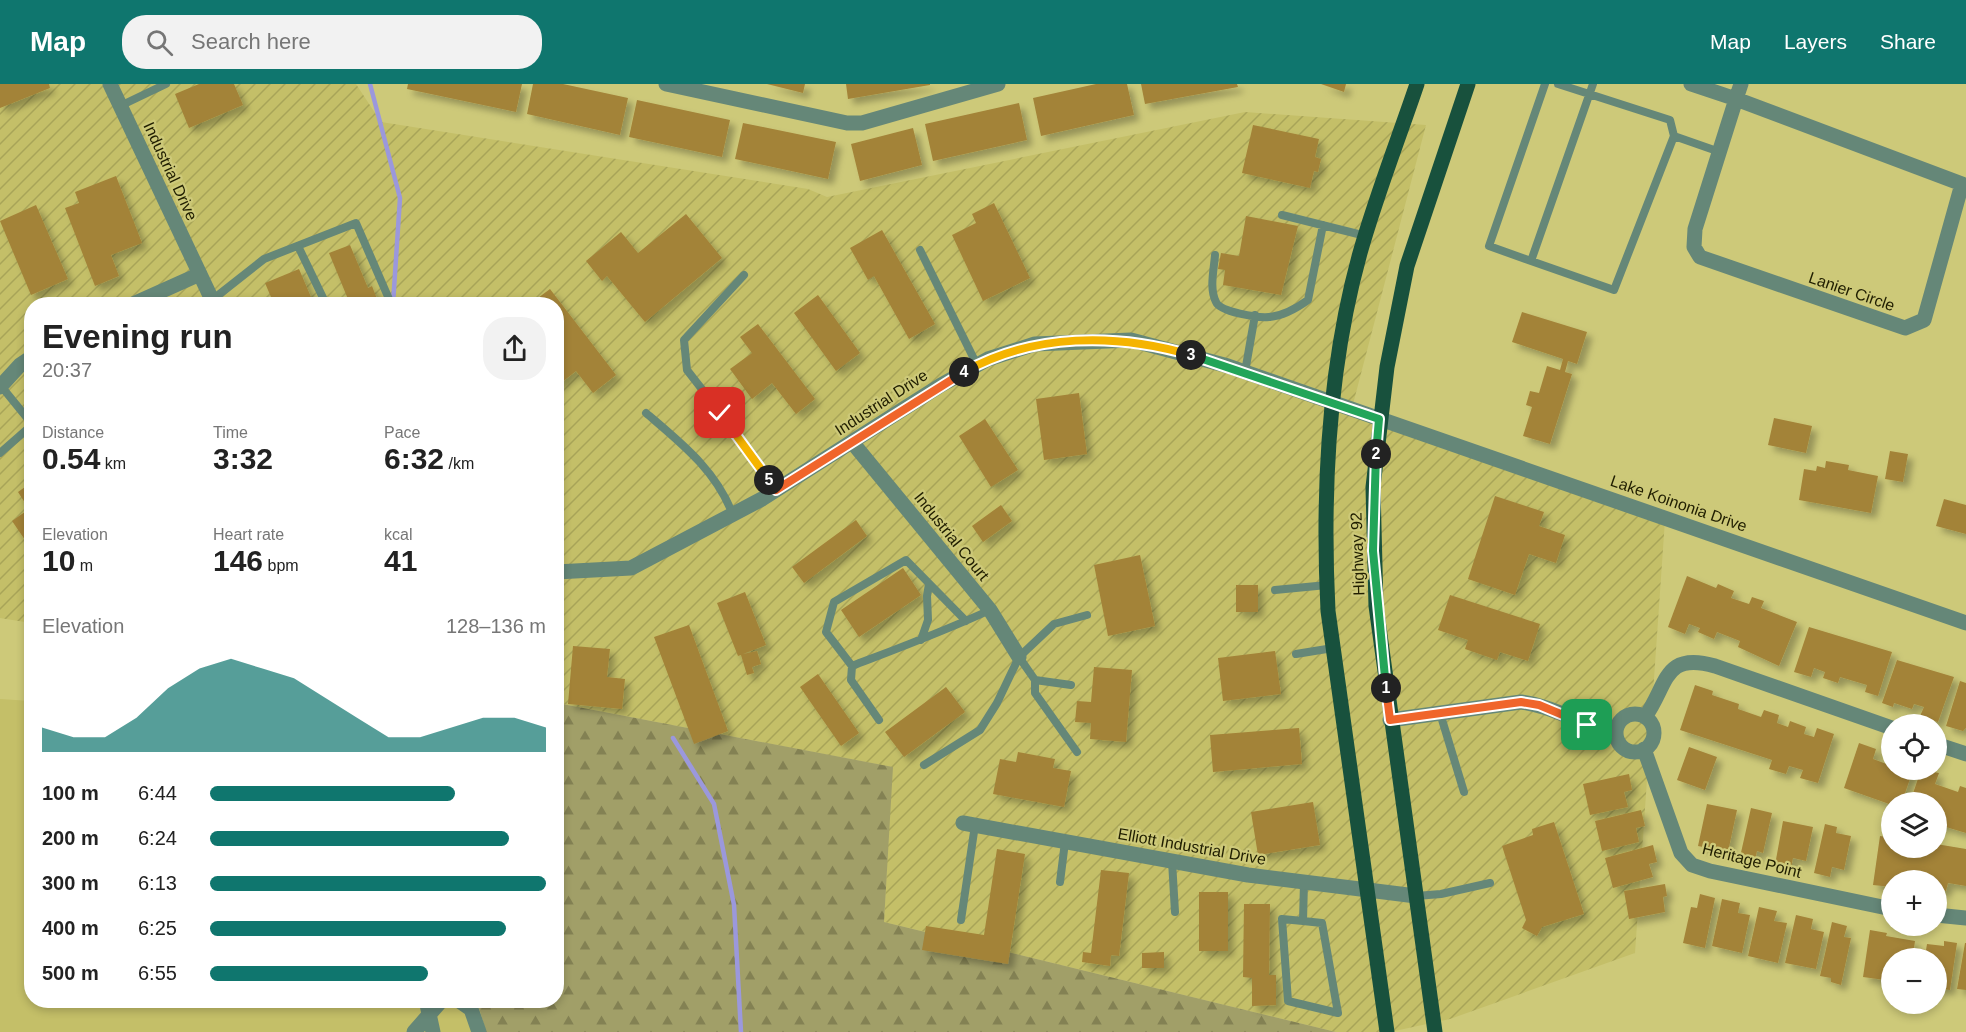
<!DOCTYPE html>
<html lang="en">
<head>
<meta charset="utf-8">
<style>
  :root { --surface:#fff; --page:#f2f2f2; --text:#222; --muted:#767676; --accent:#0f766e }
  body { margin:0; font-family:Helvetica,sans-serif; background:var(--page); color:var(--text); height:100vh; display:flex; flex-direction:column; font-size:22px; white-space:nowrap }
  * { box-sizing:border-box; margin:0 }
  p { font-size:20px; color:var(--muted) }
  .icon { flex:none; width:33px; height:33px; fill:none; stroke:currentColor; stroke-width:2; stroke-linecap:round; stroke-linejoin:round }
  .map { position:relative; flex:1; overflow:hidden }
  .drawer { position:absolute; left:24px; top:213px; width:540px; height:711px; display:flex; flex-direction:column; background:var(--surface); border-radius:24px; box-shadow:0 3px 9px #0003 }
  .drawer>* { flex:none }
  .buttons { position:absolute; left:1881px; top:630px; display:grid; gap:12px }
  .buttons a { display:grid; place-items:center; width:66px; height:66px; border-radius:50%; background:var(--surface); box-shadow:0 3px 9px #0003; font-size:30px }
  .pin { position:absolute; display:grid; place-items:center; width:51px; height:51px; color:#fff; margin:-26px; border-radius:12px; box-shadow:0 3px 9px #0006 }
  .km { position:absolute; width:30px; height:30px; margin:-15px; border-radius:50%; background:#222; color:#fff; font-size:16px; line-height:30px; text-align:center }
  .round { display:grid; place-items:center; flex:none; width:63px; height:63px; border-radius:24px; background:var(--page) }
  .headline { display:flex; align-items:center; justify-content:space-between; height:102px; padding:0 18px }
  h1 { font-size:33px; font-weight:700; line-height:45px }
  .figures { display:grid; grid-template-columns:repeat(3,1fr); gap:9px; height:102px; padding:6px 18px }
  .figures div { display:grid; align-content:center }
  .figures b { font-size:30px; font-weight:700 }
  .figures small { font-size:16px; font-weight:400 }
  .figures p { font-size:16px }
  .chart { height:168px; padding:12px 18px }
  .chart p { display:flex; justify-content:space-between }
  .chart svg { width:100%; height:108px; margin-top:6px; fill:var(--accent); opacity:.7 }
  ul { padding:0 18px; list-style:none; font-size:20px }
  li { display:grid; grid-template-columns:96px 72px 1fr; align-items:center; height:45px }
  li i { height:15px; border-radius:8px; background:var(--accent) }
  header { display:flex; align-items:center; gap:36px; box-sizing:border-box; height:84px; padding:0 30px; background:var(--accent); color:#fff }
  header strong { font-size:28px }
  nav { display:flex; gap:33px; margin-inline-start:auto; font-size:21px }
  .search { width:420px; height:54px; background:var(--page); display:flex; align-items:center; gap:15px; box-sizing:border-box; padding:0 21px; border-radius:24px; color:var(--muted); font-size:22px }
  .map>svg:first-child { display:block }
  .built { fill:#c4bf68 }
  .industrial { fill:url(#industrial-furrows) }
  .forest { fill:url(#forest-firs) }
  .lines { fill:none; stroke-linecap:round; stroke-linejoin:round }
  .stream { stroke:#9b98dc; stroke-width:4.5 }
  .building { fill:#a38338; filter:url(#shadow) }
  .lane { stroke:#658778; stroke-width:8 }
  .street { stroke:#658778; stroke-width:15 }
  .primary { stroke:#18513d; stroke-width:15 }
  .split-1-casing { stroke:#fff; stroke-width:12 }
  .split-2-casing { stroke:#fff; stroke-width:12 }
  .split-3-casing { stroke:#fff; stroke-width:12 }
  .split-4-casing { stroke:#fff; stroke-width:12 }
  .split-5-casing { stroke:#fff; stroke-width:12 }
  .split-6-casing { stroke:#fff; stroke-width:12 }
  .split-1 { stroke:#f0652b; stroke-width:8 }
  .split-2 { stroke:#22a559; stroke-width:8 }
  .split-3 { stroke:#22a559; stroke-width:8 }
  .split-4 { stroke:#f5b400; stroke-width:8 }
  .split-5 { stroke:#f0652b; stroke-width:8 }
  .split-6 { stroke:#f5b400; stroke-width:8 }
  .labels { text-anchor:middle; stroke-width:4.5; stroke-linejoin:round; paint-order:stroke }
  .street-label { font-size:16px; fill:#201e00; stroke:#cdc979 }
</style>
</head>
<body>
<header>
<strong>Map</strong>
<div class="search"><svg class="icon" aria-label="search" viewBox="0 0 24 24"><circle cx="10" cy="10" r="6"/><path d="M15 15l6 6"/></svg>Search here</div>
<nav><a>Map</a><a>Layers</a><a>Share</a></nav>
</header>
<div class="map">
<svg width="1966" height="948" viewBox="0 0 1966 948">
  <defs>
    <pattern id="industrial-furrows" width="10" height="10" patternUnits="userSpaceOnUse" patternTransform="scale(1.5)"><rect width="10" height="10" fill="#c4bf68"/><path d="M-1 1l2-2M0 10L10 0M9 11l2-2" fill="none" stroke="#a8a458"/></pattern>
    <pattern id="forest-firs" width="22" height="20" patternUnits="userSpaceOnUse" patternTransform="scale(1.5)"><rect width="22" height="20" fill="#a19f68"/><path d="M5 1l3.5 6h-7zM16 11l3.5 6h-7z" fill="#838153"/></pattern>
    <filter id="shadow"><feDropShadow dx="5.5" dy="5.5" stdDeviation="3" flood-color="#0004"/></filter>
  </defs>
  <rect width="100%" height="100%" fill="#cdc979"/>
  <path class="built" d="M0 615 31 617 32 916 477 917 486 948H0Z"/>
  <path class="industrial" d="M0 0H356L381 38 808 105 827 113 1245 28 1426 41 1352 324 1665 436 1635 869 1450 935 1390 948H1336L884 838 892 683 557 619 556 220H32L31 539 0 534Z"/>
  <path class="forest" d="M557 619 893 683 884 838 1336 948H486L477 917 556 916Z"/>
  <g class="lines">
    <path class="stream" d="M370 0 400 114 393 220
      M673 654 714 720 734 821 741 948"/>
  </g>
  <path class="building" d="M0 0H49L50 4 0 24Z
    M199 0H234L243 21 189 44 175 10Z
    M408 0H522L516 28 407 5Z
    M533 0H563L628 14 620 51 527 30Z
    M767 0H805L803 9Z
    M846 0H930V1L848 15Z
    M1096 0H1127L1134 31 1041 52 1033 14Z
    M1141 0H1237L1238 3 1145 20Z
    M1321 0H1346L1344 8Z
    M637 16 730 36 722 73 629 53Z
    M1019 19 1027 56 933 77 925 40Z
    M743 39 836 58 828 95 735 75Z
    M1253 41 1319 55 1315 73 1321 75 1318 88 1314 87 1310 104 1242 89Z
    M913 44 922 81 860 97 851 60Z
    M116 92 142 159 111 171 119 192 95 202 65 124 79 119 75 108Z
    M994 119 1030 194 983 217 952 151 976 139 972 130Z
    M36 121 68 195 31 211 0 137Z
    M686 130 722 174 645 238 607 192 602 197 586 177 621 148 638 169Z
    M1246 132 1298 142 1281 211 1223 201 1225 186 1218 185 1221 169 1239 172Z
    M882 146 935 240 909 255 874 192 868 196 850 164Z
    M350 161 368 204 372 202 379 220H350L329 169Z
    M299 185 314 220H274L265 199Z
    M550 205 616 291 593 309 576 287 556 303V220H530Z
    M818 211 860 269 836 287 794 229Z
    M1522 228 1587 248 1577 280 1568 277 1565 288 1572 290 1550 360 1523 352 1532 323 1526 321 1530 307 1539 309 1547 282 1560 286 1563 275 1512 258Z
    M758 240 815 315 796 330 772 299 752 315 730 285 752 269 740 253Z
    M1079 309 1087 370 1044 376 1036 315Z
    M1774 334 1812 342 1806 369 1768 361Z
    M985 335 1018 386 991 403 959 352Z
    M1890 367 1908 370 1903 398 1885 395Z
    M1826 377 1849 381 1848 386 1878 392 1871 429 1799 416 1804 385 1816 387 1817 382 1825 384Z
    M32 398V466L12 437 29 425 18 408Z
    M1495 412 1544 428 1539 442 1565 451 1556 479 1529 470 1515 511 1468 495Z
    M1944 415 1966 421V450L1936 442Z
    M1001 421 1012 437 983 458 972 442Z
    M856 436 867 452 804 499 792 483Z
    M1140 471 1155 542 1108 552 1094 481Z
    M903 484 921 511 859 553 841 526Z
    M1687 492 1716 504 1718 500 1734 507 1731 514 1749 520 1752 513 1764 517 1761 524 1797 538 1779 582 1738 563 1740 557 1717 548 1714 555 1698 548 1700 544 1689 540 1685 550 1668 543Z
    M1236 501H1258V528H1236Z
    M745 508 766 561 743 570 757 567 761 580 752 583 754 589 747 591 741 571 738 572 717 519Z
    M1450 511 1540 540 1528 577 1500 568 1497 576 1465 565 1468 556 1438 546Z
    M689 541 728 647 694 660 654 553Z
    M1809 543 1892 568 1878 612 1865 608 1867 601 1840 593 1838 599 1823 594 1825 588 1814 584 1811 593 1794 588Z
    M573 562 610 565 607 593 625 595 622 625 568 620Z
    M1275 567 1281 610 1223 617 1218 574Z
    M1897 576 1954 593 1938 638 1920 632 1924 623 1914 620 1912 625 1894 619 1893 623 1882 619Z
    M1094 583 1132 586 1126 658 1090 655 1091 639 1075 638 1077 617 1091 618Z
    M818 590 859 649 841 662 800 603Z
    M1960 597 1966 599V644L1963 647 1946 642Z
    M1695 601 1713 607 1712 611 1739 620 1738 625 1761 633 1764 626 1779 631 1777 639 1788 643 1790 637 1806 643 1804 650 1814 653 1817 644 1834 650 1818 699 1800 694 1803 686 1789 682 1786 690 1769 685 1772 676 1680 646Z
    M946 603 965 628 904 673 885 648Z
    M1299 644 1302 680 1213 688 1210 651Z
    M1859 659 1876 665 1873 675 1892 682V686H1913L1902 718H1892V721L1844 704Z
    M1689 663 1717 673 1705 706 1677 696Z
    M1018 668 1055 675 1053 684 1071 687 1064 723 993 710 1000 675 1016 678Z
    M1921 686 1939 689 1935 700 1958 708 1960 702 1966 704V749L1936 740V718H1910Z
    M1629 690 1632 706 1624 708 1628 723 1590 731 1583 700Z
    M1313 718 1320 761 1258 771 1251 728Z
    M1707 720 1737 726 1728 768 1698 762Z
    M1751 724 1772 729 1763 769 1757 767 1755 776 1740 773Z
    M1641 726 1645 742 1636 744 1639 758 1602 767 1595 737Z
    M1783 737 1813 743 1806 777 1793 774 1791 784 1775 781Z
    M1554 738 1584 830 1542 843 1537 852 1522 844 1526 836 1502 762 1533 751 1532 745Z
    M1825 740 1837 743 1836 749 1851 752 1844 786 1832 783 1830 793 1814 789Z
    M1880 752 1892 754V764H1936V760L1966 765V802L1948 799 1946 807 1936 806V796L1920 793V796H1892V803L1873 801Z
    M1653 761 1657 778 1649 780 1653 793 1613 804 1605 774Z
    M997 765 1025 770 1008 880 922 866 926 842 984 851Z
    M1101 786 1129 789 1119 872 1111 871 1110 882 1082 878 1083 868 1091 869Z
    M1665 800 1667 812 1663 813 1665 828 1629 835 1624 807Z
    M1199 808H1228V867H1199Z
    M1700 810 1715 814 1705 864 1683 859 1691 823 1697 824Z
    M1722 815 1740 819 1738 829 1750 831 1742 869 1712 862Z
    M1244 820H1270L1269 891H1276V921L1252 922V894L1243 893Z
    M1759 823 1777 827 1774 837 1787 839 1778 879 1748 872Z
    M1796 831 1813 835 1811 845 1824 848 1816 885 1785 879Z
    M1832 838 1847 842 1844 853 1851 854 1841 901 1831 898V894L1820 892Z
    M1870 846 1887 849 1886 852 1915 857 1914 864 1926 866 1927 860 1944 862V857L1957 859 1950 906 1936 904V874H1892V897L1863 893Z
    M1965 859H1966V906L1957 905Z
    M1164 868V884H1142V869Z"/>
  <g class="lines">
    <path class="lane" d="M1545 0 1489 162 1531 177 1593 0
      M1558 0 1670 36 1674 52
      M120 22 166 0
      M1282 131 1366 152
      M298 162 326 220
      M920 166 977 281
      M1215 171C1214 186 1209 204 1216 218 1220 228 1258 234 1269 233 1282 232 1297 224 1308 216L1323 141
      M1531 177 1614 206 1674 52 1717 67
      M744 191 684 256 687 286 754 372 776 406
      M212 216 264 175 356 139 389 215
      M1245 288 1255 231
      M1 302 32 340
      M646 329C681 359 716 386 733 431
      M0 369 32 341
      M1275 506 1327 501
      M966 537 906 476 834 518 826 548 852 582C899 564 945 547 990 526
      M921 556 928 536 927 512 929 500
      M1296 570 1333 564
      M1019 573 1035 596V609L1077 668
      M852 582 851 596 879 636
      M1035 596 1071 601
      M1440 629 1464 708
      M924 681 980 646 997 619 1019 573 1054 540 1087 531
      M1172 777 1175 828
      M1060 798 1065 758
      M1416 812 1441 810 1490 799
      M961 836 975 741
      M1303 837 1322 839 1338 929 1288 917 1282 835 1303 837 1304 798"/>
    <path class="street" d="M110 0 214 220
      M666 0 847 39H862L998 0
      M1691 0 1736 15 1741 0
      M1736 15 1962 100 1924 236 1905 244 1700 173 1694 163 1695 145Z
      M133 220 200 190
      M0 303 20 281 32 273
      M852 358 990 526 1019 573
      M556 488 631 484 762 415 941 301 988 275 1035 260 1131 256 1228 282 1966 539
      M1616 649a19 19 0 1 1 38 0a19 19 0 1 1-38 0Z
      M1645 633C1668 601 1663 567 1715 582L1892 644
      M1390 636 1521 618C1554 622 1582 642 1616 647
      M1936 660 1966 670
      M1644 665 1681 769 1692 781 1710 787 1892 825
      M963 739 1248 791 1416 812
      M1936 831 1966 834
      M426 916 433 948
      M458 916 471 925 479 948
      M414 948 441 917 449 916"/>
    <path class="primary" d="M1387 948 1328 527C1322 407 1328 284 1360 169 1376 112 1398 56 1417 0
      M1435 948 1376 522 1373 403 1387 283 1407 182 1468 0"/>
  </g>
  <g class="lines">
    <g class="split-1-casing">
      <path id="split-1" d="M1386 604 1390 636 1521 618 1539 621 1587 641"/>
    </g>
    <g class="split-2-casing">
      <path id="split-2" d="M1376 370 1373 467 1386 604"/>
    </g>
    <g class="split-3-casing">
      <path id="split-3" d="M1191 271 1379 335 1376 370"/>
    </g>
    <g class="split-4-casing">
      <path id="split-4" d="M964 288C1034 249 1116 249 1191 271"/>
    </g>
    <g class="split-5-casing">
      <path id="split-5" d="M769 396 776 406 964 288"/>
    </g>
    <g class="split-6-casing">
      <path id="split-6" d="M720 329 769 396"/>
    </g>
    <use href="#split-1" class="split-1"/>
    <use href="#split-2" class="split-2"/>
    <use href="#split-3" class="split-3"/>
    <use href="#split-4" class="split-4"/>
    <use href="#split-5" class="split-5"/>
    <use href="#split-6" class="split-6"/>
  </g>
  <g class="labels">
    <g class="street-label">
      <text transform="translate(171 87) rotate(65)" y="6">Industrial Drive</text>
      <text transform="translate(1852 207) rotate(19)" y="6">Lanier Circle</text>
      <text transform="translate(881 318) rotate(-33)" y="6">Industrial Drive</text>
      <text transform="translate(1679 419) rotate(19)" y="6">Lake Koinonia Drive</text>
      <text transform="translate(952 452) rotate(51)" y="6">Industrial Court</text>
      <text transform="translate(1357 470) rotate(-92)" y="6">Highway 92</text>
      <text transform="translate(1192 762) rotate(10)" y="6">Elliott Industrial Drive</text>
      <text transform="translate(1752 776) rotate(14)" y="6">Heritage Point</text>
    </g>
  </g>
</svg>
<div class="buttons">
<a><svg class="icon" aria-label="locate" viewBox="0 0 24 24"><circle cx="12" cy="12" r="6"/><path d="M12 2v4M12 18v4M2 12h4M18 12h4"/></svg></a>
<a><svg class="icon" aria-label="layers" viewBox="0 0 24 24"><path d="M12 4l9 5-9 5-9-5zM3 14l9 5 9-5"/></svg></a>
<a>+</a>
<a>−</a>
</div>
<div class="pin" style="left:1587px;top:641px;background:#1e9e55"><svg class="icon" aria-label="arrive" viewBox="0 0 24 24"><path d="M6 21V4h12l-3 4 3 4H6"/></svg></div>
<div class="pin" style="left:720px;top:329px;background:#d93025"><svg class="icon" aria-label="check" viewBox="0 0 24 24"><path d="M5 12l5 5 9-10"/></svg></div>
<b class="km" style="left:1386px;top:604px">1</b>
<b class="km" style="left:1376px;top:370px">2</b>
<b class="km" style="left:1191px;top:271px">3</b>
<b class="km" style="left:964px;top:288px">4</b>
<b class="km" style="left:769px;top:396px">5</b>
<section class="drawer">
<div class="headline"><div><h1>Evening run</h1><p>20:37</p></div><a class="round"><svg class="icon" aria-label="share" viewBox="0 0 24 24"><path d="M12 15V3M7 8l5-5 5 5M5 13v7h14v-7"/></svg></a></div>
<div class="figures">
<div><p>Distance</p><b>0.54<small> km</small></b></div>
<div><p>Time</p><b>3:32</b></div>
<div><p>Pace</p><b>6:32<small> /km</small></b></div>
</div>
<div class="figures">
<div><p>Elevation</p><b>10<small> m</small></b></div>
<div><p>Heart rate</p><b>146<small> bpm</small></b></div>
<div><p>kcal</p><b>41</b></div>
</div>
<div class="chart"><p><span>Elevation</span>128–136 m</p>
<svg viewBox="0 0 160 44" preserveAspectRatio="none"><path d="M0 44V34L10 38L20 38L30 30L40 18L50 10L60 6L70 10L80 14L90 22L100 30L110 38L120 38L130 34L140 30L150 30L160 34V44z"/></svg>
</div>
<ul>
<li><b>100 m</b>6:44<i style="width:73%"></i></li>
<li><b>200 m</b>6:24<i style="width:89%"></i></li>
<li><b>300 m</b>6:13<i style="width:100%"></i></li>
<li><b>400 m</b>6:25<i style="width:88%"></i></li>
<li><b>500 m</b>6:55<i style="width:65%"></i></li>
</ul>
</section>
</div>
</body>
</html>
